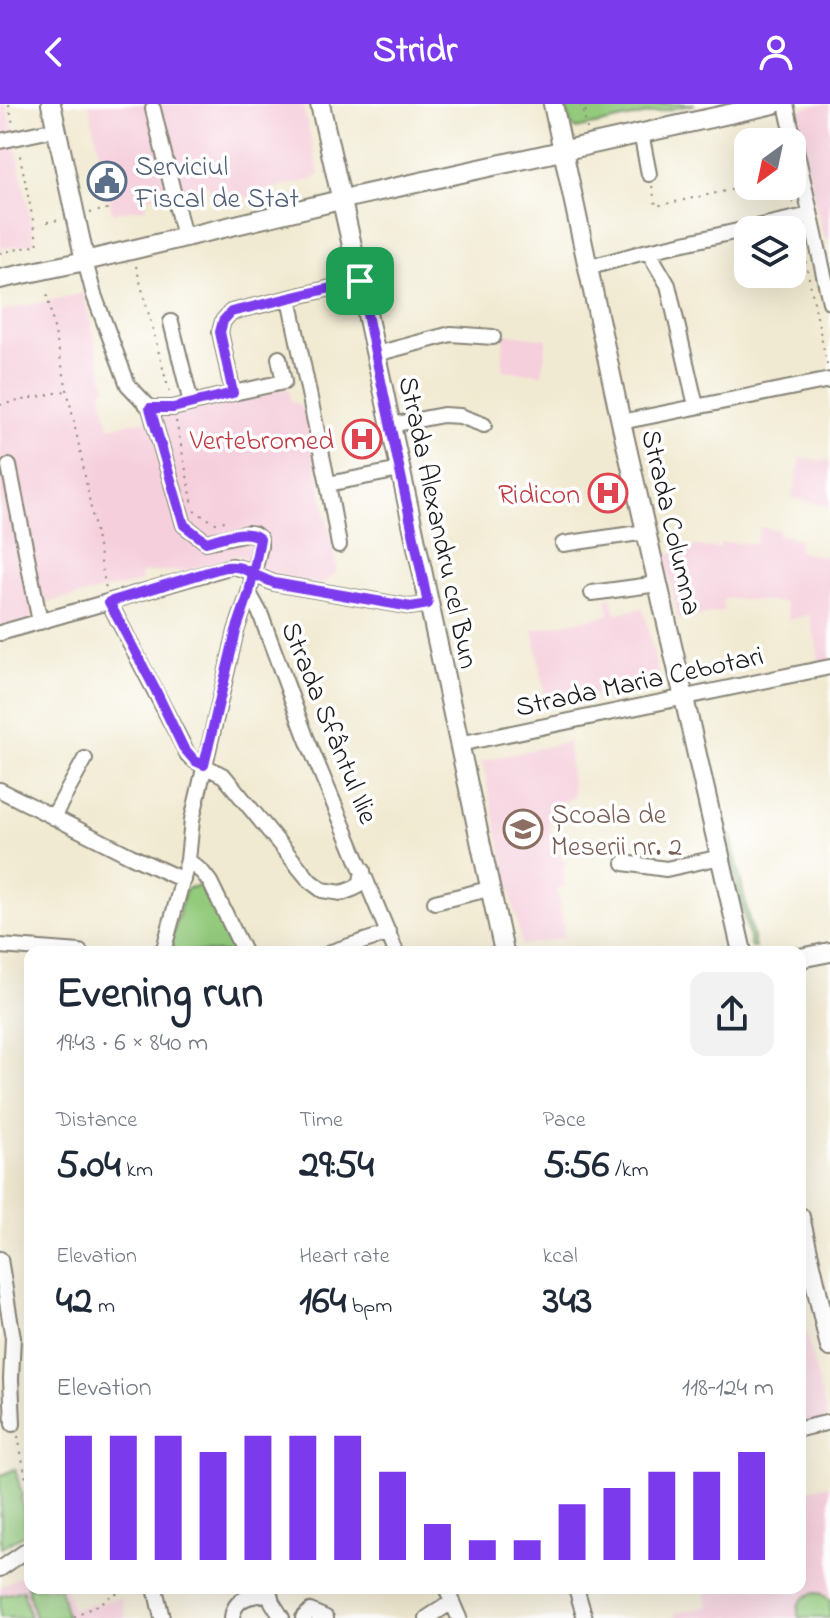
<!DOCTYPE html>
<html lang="en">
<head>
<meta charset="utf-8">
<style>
  :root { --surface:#fff; --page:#f2f2f3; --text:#1f2937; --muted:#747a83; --accent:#7c3aed }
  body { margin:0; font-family:"Indie Flower",sans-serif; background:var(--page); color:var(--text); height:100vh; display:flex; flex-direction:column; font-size:30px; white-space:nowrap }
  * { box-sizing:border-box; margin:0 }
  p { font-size:26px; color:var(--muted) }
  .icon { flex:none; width:44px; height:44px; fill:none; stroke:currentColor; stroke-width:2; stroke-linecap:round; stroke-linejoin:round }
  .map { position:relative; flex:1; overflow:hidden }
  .panel { position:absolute; left:24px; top:842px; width:782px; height:648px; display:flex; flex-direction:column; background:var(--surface); border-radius:16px; box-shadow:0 8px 32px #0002 }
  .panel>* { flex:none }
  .needle { width:52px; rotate:213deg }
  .fabs { position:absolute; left:734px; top:24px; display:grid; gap:16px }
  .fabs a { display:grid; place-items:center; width:72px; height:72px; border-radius:16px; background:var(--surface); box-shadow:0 8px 32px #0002; font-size:40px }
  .pin { position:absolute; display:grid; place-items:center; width:68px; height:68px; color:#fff; margin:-34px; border-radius:16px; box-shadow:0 4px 12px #0006 }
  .round { display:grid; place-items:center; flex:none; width:84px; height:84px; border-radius:16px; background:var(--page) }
  .head { display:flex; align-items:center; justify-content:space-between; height:136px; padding:0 32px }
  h1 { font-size:44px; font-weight:800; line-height:60px }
  .stats { display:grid; grid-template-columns:repeat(3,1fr); gap:12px; height:136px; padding:8px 32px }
  .stats div { display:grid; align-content:center }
  .stats b { font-size:40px; font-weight:800 }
  .stats small { font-size:22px; font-weight:400 }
  .stats p { font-size:22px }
  .chart { height:224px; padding:16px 32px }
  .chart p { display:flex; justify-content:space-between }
  .chart svg { width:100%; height:144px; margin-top:8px; stroke:var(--accent); stroke-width:6 }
  header { display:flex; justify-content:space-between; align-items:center; height:104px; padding:0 32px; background:var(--accent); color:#fff; font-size:36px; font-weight:800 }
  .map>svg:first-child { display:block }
  .built { fill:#f5cfdc }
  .green { fill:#93ca7c; stroke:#58734c; stroke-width:2 }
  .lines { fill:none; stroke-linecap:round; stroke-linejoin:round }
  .minor-casing { stroke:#868377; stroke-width:18 }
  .major-casing { stroke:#868377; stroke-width:22 }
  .path { stroke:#868377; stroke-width:2; stroke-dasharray:2 6; stroke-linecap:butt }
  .minor { stroke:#fff; stroke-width:14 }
  .major { stroke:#fff; stroke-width:18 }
  .route-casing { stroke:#fff; stroke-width:16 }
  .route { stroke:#7c3aed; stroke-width:10 }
  .labels { text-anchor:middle; stroke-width:7; stroke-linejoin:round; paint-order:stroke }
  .service-label { font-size:28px; fill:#4e5e75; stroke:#fff; text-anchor:start }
  .health-label { font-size:28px; fill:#be3a42; stroke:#fff; text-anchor:end }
  .street-label { font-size:28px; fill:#1c1c1c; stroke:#fff }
  .education-label { font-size:28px; fill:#785e54; stroke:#fff; text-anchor:start }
</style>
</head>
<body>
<header><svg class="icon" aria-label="back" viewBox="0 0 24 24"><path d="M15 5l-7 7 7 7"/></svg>Stridr<svg class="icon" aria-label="person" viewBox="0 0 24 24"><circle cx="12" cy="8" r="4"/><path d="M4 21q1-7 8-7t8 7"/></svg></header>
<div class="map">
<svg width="830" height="1514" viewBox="0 0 830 1514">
  <rect width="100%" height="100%" fill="#fff"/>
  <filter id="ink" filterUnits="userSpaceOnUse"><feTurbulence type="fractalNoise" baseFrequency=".0125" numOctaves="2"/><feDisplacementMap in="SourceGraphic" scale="16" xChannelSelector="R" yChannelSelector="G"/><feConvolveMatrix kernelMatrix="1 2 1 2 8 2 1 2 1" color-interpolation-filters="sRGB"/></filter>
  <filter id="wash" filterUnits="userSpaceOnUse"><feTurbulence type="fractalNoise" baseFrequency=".006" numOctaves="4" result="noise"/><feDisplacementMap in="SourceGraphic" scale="32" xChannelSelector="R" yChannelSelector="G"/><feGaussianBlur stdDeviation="1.8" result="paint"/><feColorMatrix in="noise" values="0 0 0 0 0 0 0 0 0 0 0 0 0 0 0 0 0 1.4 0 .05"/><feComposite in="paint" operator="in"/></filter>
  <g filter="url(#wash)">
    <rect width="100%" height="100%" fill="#f1ead2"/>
    <path class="built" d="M0 0H6L12 23 35 139 0 145Z
      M89 0H303L319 71 312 76 265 86V89L215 100 209 92 211 90 208 81 146 93 145 104 112 109Z
      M817 0H830V136L823 131 796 15 800 6Z
      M84 189 106 284 101 286 109 323 266 292 267 289 288 284 291 297 298 300 304 307 334 448 336 468 322 481 268 468 239 451 188 466 141 469V478L45 499 34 505 31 515 0 524V207Z
      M504 229 547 235 542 270 502 266Z
      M801 354 830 357V405L825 402 792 394Z
      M760 423 778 426V430L800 435 798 447 830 454V557L820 559 810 511 789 516 785 499 723 494 724 507 679 516 664 451 697 442 720 445V439H756Z
      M612 493 616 509 643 504 660 577 547 601 533 526 609 511 606 494Z
      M568 638 573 692 559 701V706L547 708 552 742 559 741 561 755H564L565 761 563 762V769L565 782 557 784 565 834 522 841 482 657Z
      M801 1205 827 1316 800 1323V1206Z
      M830 1381V1514H676L675 1509 709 1502 704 1484H800V1388Z
      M30 1467V1484H66L72 1505 121 1494 126 1514H0V1483Z"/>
    <path class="green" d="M565 0H695L576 25 570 19Z
      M731 731 755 844H751L726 732Z
      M198 782 208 785 240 848H175L171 839 185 787 188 784Z
      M15 1365 22 1391 21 1393 26 1429 1 1444 0 1372Z
      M30 1477V1484H60L67 1514H35L26 1478Z
      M23 1486 30 1514H0V1492Z
      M816 1489 822 1490 830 1497V1514H799C795 1500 802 1491 816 1489Z"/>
  </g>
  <g filter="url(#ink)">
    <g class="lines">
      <g class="minor-casing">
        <path id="minor" d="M786 0 830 198
          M153 5 184 133
          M641 29 649 70
          M0 37 56 25
          M648 147 810 111
          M85 157 94 191 128 281 150 304H173L233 289 220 228 223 217 231 208 360 177
          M587 164 648 147 668 181 696 302
          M289 194 328 380 339 441
          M171 218 191 299
          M376 250 451 230 493 233
          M233 289 284 278 279 254
          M150 304 184 421 206 438 247 429 254 430 260 435V442L249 489 236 527 192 716 188 756 163 848
          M621 318 830 276
          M391 321 443 311 460 312 484 321
          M9 362 40 518
          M328 380 400 366
          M563 440 646 428
          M249 489 260 509 306 633 396 848
          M592 489 658 480
          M109 498 188 651 195 657 224 672 310 777 322 786 342 789 355 784 361 778 363 766
          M0 529 232 462C247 464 259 474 274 479L411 503 428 500
          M459 640 830 563
          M0 686 131 752 183 776
          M53 713 85 655
          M188 756 203 769 210 778 244 848
          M624 759 666 765 721 753
          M435 798 489 785
          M0 842 80 848
          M331 848 389 829
          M0 1155 13 1234 11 1275 13 1320
          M800 1325 830 1318
          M0 1465 30 1444
          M155 1484 162 1514
          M446 1484 459 1514
          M576 1484 585 1514
          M232 1514C234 1493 252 1491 270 1490L272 1498 282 1514
          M303 1514 310 1507 326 1514
          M427 1514 452 1498"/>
      </g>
      <g class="major-casing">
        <path id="major" d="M51 0 85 157
          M320 0 360 177 504 848
          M553 0 621 318 742 848
          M0 175 85 157 357 92 774 0
          M800 854 830 848
          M800 1113 830 1243"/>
      </g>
      <path class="path" d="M9 0 13 21
        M581 0 587 25
        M585 8 592 0
        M652 82 656 102 749 82
        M789 82 793 100
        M90 109 111 104
        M47 118 58 116
        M799 126 827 261
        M0 149 38 141 19 47
        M136 162 170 291
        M47 191 82 356 106 485
        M0 301 65 287
        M176 317 193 401
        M194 407 215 419 230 416
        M18 1332 27 1381 30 1388
        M74 1514 125 1484"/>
      <use href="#minor" class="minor"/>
      <use href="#major" class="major"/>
    </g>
  </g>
  <g class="lines" filter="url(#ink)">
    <g class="route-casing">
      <path id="route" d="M360 177 231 208 223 217 220 228 233 289 173 304H150L184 421 206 438C222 434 247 423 260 435L253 470C242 463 234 461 221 464L109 498 156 587 183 643 195 657 204 661 236 527 249 489 253 470 274 479 411 503 428 500 360 177"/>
    </g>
    <use href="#route" class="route"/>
  </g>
  <defs>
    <g id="civic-ring" transform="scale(2)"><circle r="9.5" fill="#fff" stroke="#5c6f8a" stroke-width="1.5"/><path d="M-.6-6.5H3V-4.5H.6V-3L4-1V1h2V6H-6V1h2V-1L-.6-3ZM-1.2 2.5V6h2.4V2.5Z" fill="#5c6f8a"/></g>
    <g id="hospital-ring" transform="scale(2)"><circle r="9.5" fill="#fff" stroke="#e0444e" stroke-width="1.5"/><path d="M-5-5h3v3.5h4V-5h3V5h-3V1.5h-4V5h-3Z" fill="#e0444e"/></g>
    <g id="university-ring" transform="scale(2)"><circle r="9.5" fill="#fff" stroke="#8d6e63" stroke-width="1.5"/><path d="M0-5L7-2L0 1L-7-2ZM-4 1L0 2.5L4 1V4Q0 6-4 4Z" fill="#8d6e63"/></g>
  </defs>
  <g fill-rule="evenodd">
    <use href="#civic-ring" x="107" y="77"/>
    <use href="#hospital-ring" x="362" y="335"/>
    <use href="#hospital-ring" x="608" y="389"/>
    <use href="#university-ring" x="523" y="725"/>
  </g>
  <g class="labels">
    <g class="service-label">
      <text x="135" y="71">Serviciul<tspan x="135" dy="32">Fiscal de Stat</tspan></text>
    </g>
    <g class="health-label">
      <text x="334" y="345">Vertebromed</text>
      <text x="580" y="399">Ridicon</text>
    </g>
    <g class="street-label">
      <text transform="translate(440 418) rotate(78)" y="10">Strada Alexandru cel Bun</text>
      <text transform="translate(673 418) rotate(77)" y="10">Strada Columna</text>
      <text transform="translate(639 576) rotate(-12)" y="10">Strada Maria Cebotari</text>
      <text transform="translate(331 618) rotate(68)" y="10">Strada Sfântul Ilie</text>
    </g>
    <g class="education-label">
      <text x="551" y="719">Școala de<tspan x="551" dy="32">Meserii nr. 2</tspan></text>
    </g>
  </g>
</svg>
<div class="fabs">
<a><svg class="needle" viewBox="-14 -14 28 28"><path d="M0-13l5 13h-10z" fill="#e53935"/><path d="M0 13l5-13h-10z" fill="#747a83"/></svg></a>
<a><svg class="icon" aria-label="layers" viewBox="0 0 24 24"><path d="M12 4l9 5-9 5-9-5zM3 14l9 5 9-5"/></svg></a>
</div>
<div class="pin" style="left:360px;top:177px;background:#1e9e55"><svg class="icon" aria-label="arrive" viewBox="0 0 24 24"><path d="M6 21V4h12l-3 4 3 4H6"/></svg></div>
<section class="panel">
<div class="head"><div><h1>Evening run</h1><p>19:43 · 6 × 840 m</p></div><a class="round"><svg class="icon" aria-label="share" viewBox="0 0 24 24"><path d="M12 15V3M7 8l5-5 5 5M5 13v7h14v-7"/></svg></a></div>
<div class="stats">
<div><p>Distance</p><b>5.04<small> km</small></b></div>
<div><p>Time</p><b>29:54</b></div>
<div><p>Pace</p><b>5:56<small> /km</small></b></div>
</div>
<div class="stats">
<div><p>Elevation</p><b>42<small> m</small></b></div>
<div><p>Heart rate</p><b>164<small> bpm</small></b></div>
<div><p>kcal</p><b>343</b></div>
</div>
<div class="chart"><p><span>Elevation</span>118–124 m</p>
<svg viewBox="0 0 160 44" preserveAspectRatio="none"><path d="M5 44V6M15 44V6M25 44V6M35 44V11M45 44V6M55 44V6M65 44V6M75 44V17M85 44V33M95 44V38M105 44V38M115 44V27M125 44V22M135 44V17M145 44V17M155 44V11"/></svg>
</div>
</section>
</div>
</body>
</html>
